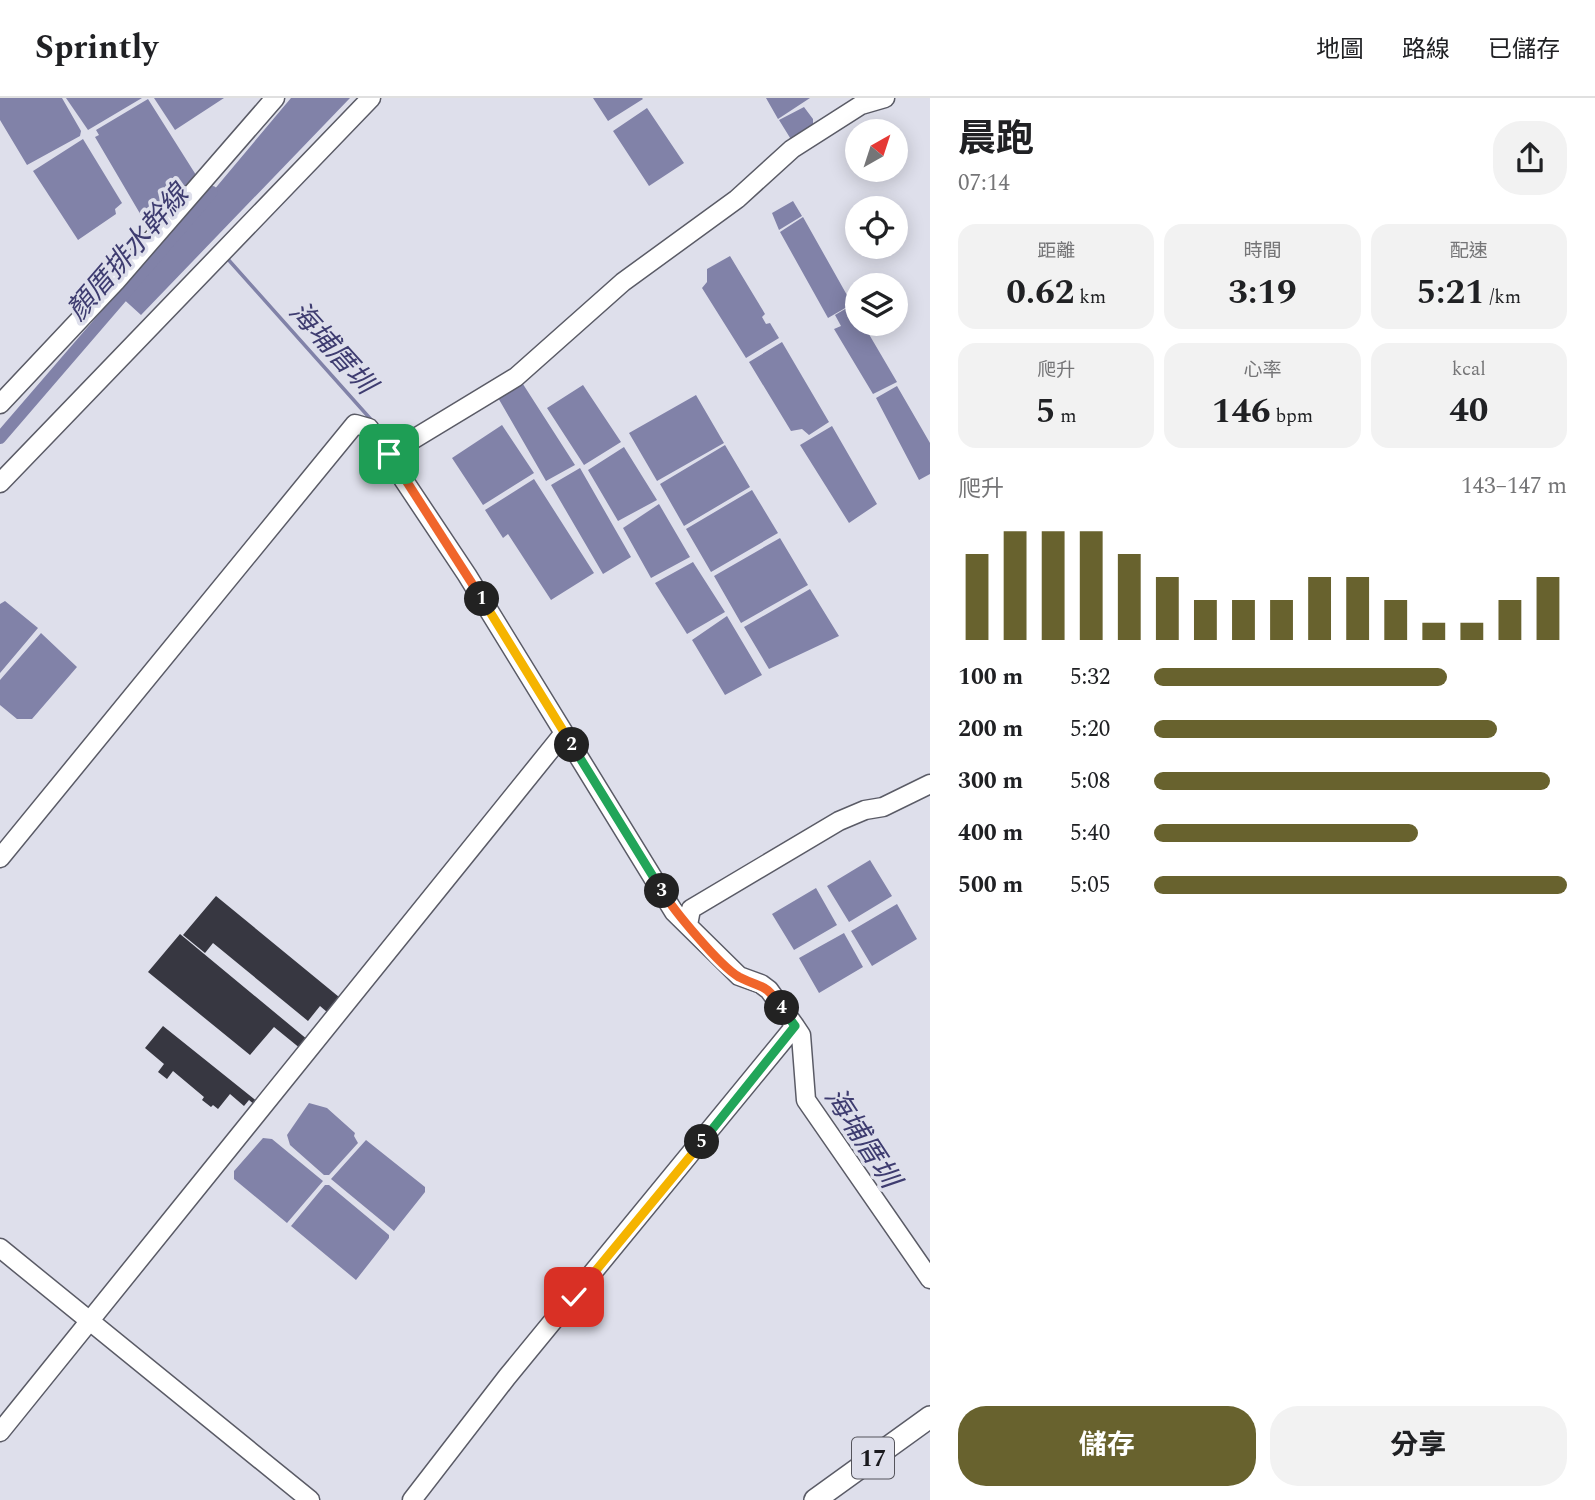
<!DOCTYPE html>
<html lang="zh-TW">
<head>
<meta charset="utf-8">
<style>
  :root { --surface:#fff; --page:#f2f2f2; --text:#202124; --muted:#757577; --line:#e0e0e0; --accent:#68622e }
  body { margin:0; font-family:Spectral,"Noto Sans TC",serif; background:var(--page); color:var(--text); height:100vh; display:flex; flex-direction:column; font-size:26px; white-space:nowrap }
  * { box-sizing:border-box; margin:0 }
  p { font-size:23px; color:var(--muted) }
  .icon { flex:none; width:38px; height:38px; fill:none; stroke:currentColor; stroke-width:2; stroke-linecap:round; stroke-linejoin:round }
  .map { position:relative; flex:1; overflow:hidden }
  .drawer { display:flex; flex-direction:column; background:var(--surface); width:665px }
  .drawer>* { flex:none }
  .needle { width:46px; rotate:39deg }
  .tools { position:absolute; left:845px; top:21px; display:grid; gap:14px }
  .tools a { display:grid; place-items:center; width:63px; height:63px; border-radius:50%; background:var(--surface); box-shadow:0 4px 18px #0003; font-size:35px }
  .pin { position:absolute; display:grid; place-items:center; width:60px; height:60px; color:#fff; margin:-30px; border-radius:14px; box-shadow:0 4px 10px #0006 }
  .km { position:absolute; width:35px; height:35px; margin:-18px; border-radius:50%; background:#222; color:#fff; font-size:19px; line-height:35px; text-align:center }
  .round { display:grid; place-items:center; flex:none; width:74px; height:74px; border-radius:28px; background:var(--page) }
  .overview { display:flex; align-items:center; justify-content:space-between; height:119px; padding:0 28px }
  h1 { font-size:38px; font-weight:700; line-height:52px }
  .stats { display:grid; grid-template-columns:repeat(3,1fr); gap:10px; height:119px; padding:7px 28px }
  .stats div { display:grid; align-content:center; border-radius:18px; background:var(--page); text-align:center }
  .stats b { font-size:35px; font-weight:700 }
  .stats small { font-size:19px; font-weight:400 }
  .stats p { font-size:19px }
  .chart { height:196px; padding:14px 28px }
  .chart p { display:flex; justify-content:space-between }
  .chart svg { width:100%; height:126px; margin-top:7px; stroke:var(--accent); stroke-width:6 }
  .primary-button { display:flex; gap:14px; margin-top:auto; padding:14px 28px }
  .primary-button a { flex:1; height:80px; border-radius:28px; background:var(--accent); color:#fff; font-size:28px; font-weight:700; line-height:80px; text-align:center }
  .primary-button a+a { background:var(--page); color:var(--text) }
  ul { padding:0 28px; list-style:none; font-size:23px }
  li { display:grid; grid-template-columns:112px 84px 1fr; align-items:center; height:52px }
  li i { height:18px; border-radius:9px; background:var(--accent) }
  header { display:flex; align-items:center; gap:42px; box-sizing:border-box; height:98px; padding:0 35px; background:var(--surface); border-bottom:2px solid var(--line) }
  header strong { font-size:33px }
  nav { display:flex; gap:38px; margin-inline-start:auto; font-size:24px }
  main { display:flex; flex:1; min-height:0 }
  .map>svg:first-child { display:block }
  .water { fill:#8182a8 }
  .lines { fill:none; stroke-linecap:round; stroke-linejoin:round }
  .stream { stroke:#8182a8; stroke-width:3.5 }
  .canal { stroke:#8182a8; stroke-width:12 }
  .building { fill:#373741 }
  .minor-casing { stroke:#5a5b66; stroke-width:21 }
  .major-casing { stroke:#5a5b66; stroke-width:24 }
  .minor { stroke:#fff; stroke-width:18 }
  .major { stroke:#fff; stroke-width:21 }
  .split-1-casing { stroke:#fff; stroke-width:14 }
  .split-2-casing { stroke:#fff; stroke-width:14 }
  .split-3-casing { stroke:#fff; stroke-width:14 }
  .split-4-casing { stroke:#fff; stroke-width:14 }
  .split-5-casing { stroke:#fff; stroke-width:14 }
  .split-6-casing { stroke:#fff; stroke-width:14 }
  .split-1 { stroke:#f0652b; stroke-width:9 }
  .split-2 { stroke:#f5b400; stroke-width:9 }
  .split-3 { stroke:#22a559; stroke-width:9 }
  .split-4 { stroke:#f0652b; stroke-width:9 }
  .split-5 { stroke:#22a559; stroke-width:9 }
  .split-6 { stroke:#f5b400; stroke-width:9 }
  .labels { text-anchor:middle; stroke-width:7; stroke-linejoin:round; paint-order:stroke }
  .shield { fill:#dedfeb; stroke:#55555c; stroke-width:2 }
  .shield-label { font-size:24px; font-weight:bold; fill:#1a1a1e }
  .water-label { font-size:28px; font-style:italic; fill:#3e3c70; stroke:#dedfeb }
</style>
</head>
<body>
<header>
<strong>Sprintly</strong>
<nav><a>地圖</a><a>路線</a><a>已儲存</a></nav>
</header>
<main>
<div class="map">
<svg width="930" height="1402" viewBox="0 0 930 1402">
  <rect width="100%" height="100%" fill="#dedfeb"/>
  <path class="water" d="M0 0H62L81 33 80 38 27 67 0 22Z
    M66 0H142L88 32Z
    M154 0H224L175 32Z
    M291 0H350L141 217 119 197 166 149Z
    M593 0H642L643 1 608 23Z
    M766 0H810L778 21Z
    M148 1 196 77 152 136 95 39 99 37 96 32Z
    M804 9 813 21V32L792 43 779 22Z
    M647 10 684 65 649 88 613 33Z
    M83 41 122 105 115 111 116 116 78 142 33 73Z
    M793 103 802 118 779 132 772 115Z
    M803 119 852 206 828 220 780 134Z
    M730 158 765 216 762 219 766 226 770 225 779 240 746 260 702 190 707 184V171Z
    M852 207 857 216 858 226H863L897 284 873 296 834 231 841 228 835 217Z
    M782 244 829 324 809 337 802 331 791 333 749 264Z
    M521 283 575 367 546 383 497 298Z
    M583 287 621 344 584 367 547 310Z
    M897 288 930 345V376L919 382 876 300Z
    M696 297 724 345 657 383 629 335Z
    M502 327 534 375 483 407 452 360Z
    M832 328 877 406 849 425 800 347Z
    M725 347 750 389 684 428 660 386Z
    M624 349 657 402 618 423 588 372Z
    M580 370 631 459 603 476 551 387Z
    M534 381 594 475 551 502 508 436 503 440 485 412Z
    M752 392 778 435 711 474 686 431Z
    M659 406 690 459 651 480 623 430Z
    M780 440 808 487 741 525 714 478Z
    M693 464 725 514 687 536 655 485Z
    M810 491 839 538 769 571 744 529Z
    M5 503 38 530 0 575V506Z
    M727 518 762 577 725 597 692 542Z
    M41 535 77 569 32 621H17L0 607V582Z
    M870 762 892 798 849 824 827 788Z
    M816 790 837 827 794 852 772 816Z
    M897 806 917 841 872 868 851 833Z
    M844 835 863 869 819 895 799 860Z
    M309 1005 327 1010 355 1035 354 1038 358 1045 329 1077H324L290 1047 287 1037Z
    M263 1040 272 1041 323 1083 287 1125 234 1081V1073Z
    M366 1042 425 1089V1094L394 1133 331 1081Z
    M325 1087H329L389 1137V1140L356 1182 291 1128Z"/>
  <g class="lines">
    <path class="stream" d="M226 159 375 326"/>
    <path class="canal" d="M0 340 212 94"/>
  </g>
  <path class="building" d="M216 798 339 899 327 914 320 908 308 923 213 845 205 855 183 837Z
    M180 836 308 942 301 951 274 929 250 957 148 874Z
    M163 928 259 1005 256 1008 249 1002 244 1008 230 996 218 1011 213 1007 211 1009 202 1002 204 999 173 973 167 981 158 974 164 966 145 950Z"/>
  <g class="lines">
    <g class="minor-casing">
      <path id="minor" d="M0 306 116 183 275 0
        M389 356 516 279 623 184 737 101 792 51 861 7 885 0
        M0 385 371 0
        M0 760 355 326 369 330 467 477 674 814 739 878 761 886 769 892 795 928 801 937 806 1002 930 1181
        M688 827 691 811 839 723 865 712 883 709 930 686
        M0 1150 310 1402
        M0 1334 564 635
        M412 1402 507 1279 795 928"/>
    </g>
    <g class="major-casing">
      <path id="major" d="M815 1402 930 1319"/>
    </g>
    <use href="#minor" class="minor"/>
    <use href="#major" class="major"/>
  </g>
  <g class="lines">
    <g class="split-1-casing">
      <path id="split-1" d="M389 356 482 501"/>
    </g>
    <g class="split-2-casing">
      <path id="split-2" d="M482 501 572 647"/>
    </g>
    <g class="split-3-casing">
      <path id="split-3" d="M572 647 662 793"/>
    </g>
    <g class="split-4-casing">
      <path id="split-4" d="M662 793C674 813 720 868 739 879 765 892 763 883 782 910"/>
    </g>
    <g class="split-5-casing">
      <path id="split-5" d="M702 1044 795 928 782 910"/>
    </g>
    <g class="split-6-casing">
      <path id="split-6" d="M574 1199 702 1044"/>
    </g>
    <use href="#split-1" class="split-1"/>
    <use href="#split-2" class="split-2"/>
    <use href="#split-3" class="split-3"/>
    <use href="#split-4" class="split-4"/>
    <use href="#split-5" class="split-5"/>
    <use href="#split-6" class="split-6"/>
  </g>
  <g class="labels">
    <rect class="shield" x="852" y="1339.5" width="42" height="41" rx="5"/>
    <g class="shield-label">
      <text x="873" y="1368">17</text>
    </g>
    <g class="water-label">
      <text transform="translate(127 154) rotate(-49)" y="10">顏厝排水幹線</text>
      <text transform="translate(333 249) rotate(48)" y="10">海埔厝圳</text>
      <text transform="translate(863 1039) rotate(57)" y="10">海埔厝圳</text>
    </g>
  </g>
</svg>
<div class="tools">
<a><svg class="needle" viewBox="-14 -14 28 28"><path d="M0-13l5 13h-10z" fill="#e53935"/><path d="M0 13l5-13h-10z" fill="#757577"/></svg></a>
<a><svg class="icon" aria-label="locate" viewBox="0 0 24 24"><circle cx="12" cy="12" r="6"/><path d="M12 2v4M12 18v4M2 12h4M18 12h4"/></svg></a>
<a><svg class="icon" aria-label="layers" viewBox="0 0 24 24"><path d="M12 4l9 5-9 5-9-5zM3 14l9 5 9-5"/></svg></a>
</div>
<div class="pin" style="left:389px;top:356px;background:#1e9e55"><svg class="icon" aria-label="arrive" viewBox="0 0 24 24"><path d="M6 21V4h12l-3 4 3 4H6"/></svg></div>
<div class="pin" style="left:574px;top:1199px;background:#d93025"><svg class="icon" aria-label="check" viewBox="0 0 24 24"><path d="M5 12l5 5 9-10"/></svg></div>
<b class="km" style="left:482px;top:501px">1</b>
<b class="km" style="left:572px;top:647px">2</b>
<b class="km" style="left:662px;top:793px">3</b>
<b class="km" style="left:782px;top:910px">4</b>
<b class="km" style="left:702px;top:1044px">5</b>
</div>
<section class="drawer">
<div class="overview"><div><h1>晨跑</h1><p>07:14</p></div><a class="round"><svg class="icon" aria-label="share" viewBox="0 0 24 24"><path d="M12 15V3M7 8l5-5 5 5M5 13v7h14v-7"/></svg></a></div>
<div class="stats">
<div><p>距離</p><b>0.62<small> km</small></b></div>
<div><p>時間</p><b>3:19</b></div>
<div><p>配速</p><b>5:21<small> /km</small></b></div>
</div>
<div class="stats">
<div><p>爬升</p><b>5<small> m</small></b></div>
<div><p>心率</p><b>146<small> bpm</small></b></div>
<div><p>kcal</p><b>40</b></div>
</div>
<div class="chart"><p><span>爬升</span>143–147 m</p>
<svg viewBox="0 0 160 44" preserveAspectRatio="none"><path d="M5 44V14M15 44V6M25 44V6M35 44V6M45 44V14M55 44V22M65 44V30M75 44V30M85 44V30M95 44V22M105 44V22M115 44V30M125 44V38M135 44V38M145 44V30M155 44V22"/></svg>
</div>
<ul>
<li><b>100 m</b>5:32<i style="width:71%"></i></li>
<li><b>200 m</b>5:20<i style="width:83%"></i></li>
<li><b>300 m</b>5:08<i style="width:96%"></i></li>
<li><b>400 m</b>5:40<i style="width:64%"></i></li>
<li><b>500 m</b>5:05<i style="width:100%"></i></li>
</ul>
<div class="primary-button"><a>儲存</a><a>分享</a></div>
</section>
</main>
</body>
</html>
